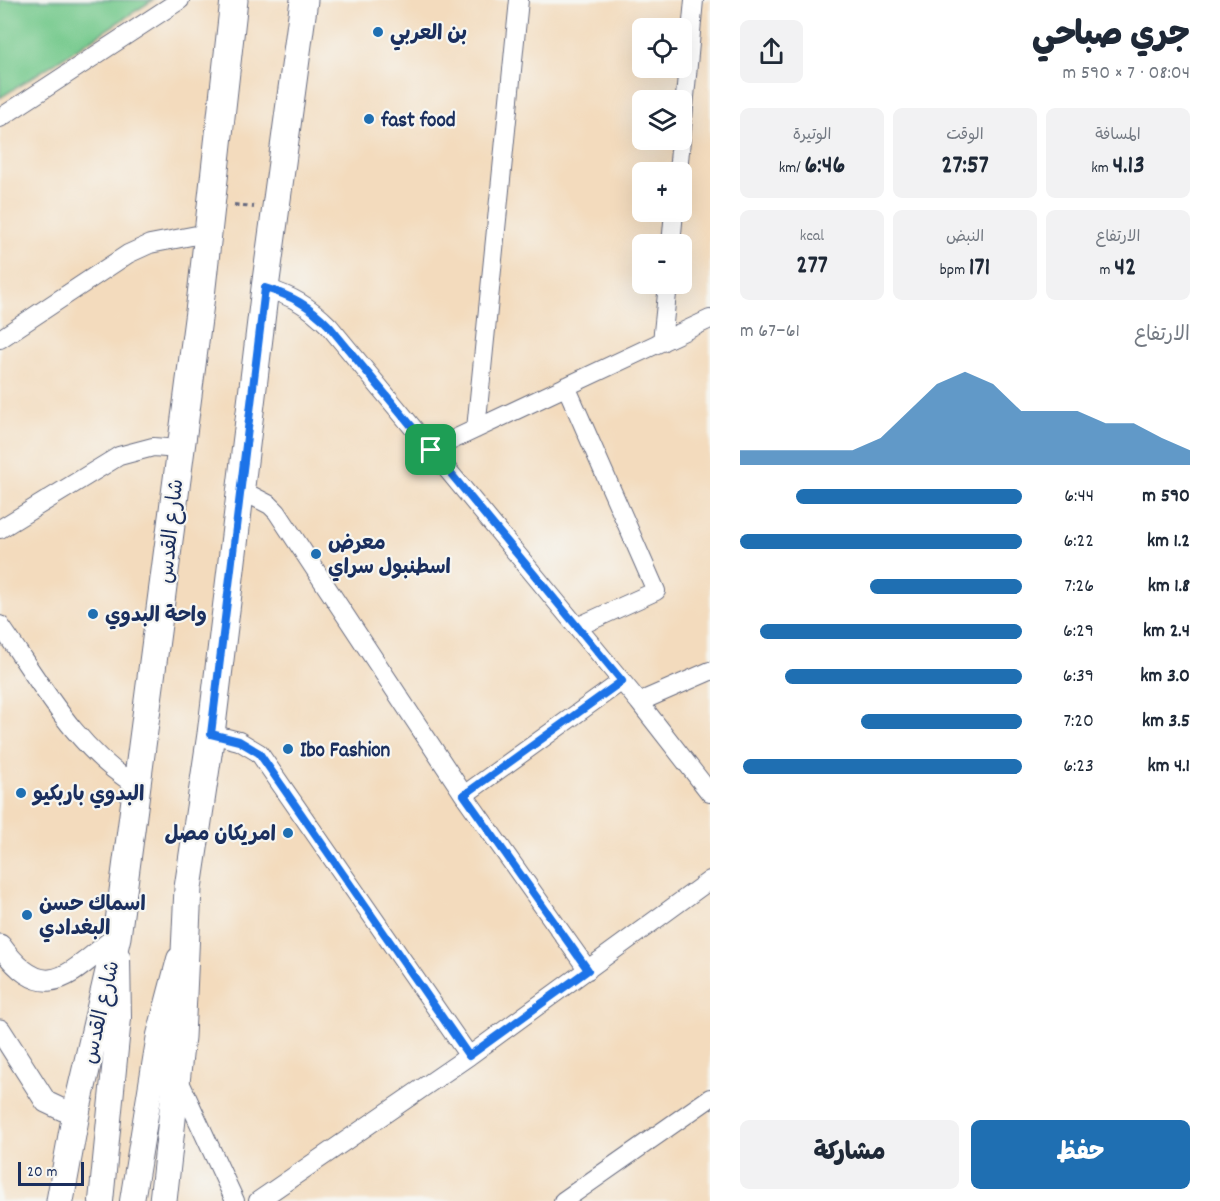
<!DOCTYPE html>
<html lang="ar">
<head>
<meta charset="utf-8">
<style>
  :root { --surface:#fff; --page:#f2f2f3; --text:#1f2937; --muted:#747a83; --accent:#1f6fb2 }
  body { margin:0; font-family:Dekko,"Playpen Sans Arabic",sans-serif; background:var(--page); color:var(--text); direction:rtl; height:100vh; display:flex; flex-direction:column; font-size:22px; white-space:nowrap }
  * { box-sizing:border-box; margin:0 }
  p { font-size:20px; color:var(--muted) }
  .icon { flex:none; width:33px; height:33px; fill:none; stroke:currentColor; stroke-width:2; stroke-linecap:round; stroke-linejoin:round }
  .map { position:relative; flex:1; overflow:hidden; direction:ltr }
  .panel { display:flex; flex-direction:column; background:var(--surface); width:510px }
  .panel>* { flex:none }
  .controls { position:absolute; left:632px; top:18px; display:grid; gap:12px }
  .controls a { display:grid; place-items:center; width:60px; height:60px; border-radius:9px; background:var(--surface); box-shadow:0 6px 24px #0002; font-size:30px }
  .scale { position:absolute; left:18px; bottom:15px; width:66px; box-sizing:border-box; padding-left:6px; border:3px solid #1b2f5e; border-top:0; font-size:16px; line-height:21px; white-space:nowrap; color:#1b2f5e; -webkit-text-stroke:4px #f6f6f2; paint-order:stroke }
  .pin { position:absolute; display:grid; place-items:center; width:51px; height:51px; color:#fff; margin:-26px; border-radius:12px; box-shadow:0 3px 9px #0006 }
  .round { display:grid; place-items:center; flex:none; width:63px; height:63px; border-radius:9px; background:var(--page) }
  .headline { display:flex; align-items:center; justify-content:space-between; height:102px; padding:0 30px }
  h1 { font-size:33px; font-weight:800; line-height:45px }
  .figures { display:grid; grid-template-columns:repeat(3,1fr); gap:9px; height:102px; padding:6px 30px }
  .figures div { display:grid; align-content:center; border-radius:9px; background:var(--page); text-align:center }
  .figures b { font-size:26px; font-weight:800 }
  .figures small { font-size:16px; font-weight:400 }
  .figures p { font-size:16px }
  .chart { height:168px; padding:12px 30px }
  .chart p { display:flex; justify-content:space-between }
  .chart svg { width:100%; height:108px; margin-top:6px; fill:var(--accent); opacity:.7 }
  .button { display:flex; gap:12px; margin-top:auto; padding:12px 30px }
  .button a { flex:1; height:69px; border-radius:9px; background:var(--accent); color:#fff; font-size:24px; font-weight:800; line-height:69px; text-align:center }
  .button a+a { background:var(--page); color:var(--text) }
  ul { padding:0 30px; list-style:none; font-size:20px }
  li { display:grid; grid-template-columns:96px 72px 1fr; align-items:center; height:45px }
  li i { height:15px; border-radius:8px; background:var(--accent) }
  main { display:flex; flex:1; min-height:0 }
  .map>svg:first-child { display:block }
  .green { fill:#75c98c; stroke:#487c75; stroke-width:1.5 }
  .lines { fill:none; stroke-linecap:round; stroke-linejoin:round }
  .minor-casing { stroke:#676b7f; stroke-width:20 }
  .tertiary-casing { stroke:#676b7f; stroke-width:23 }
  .secondary-casing { stroke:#676b7f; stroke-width:26 }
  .primary-casing { stroke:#676b7f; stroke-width:29 }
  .path { stroke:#676b7f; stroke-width:4; stroke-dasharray:4.5 4.5; stroke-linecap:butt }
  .minor { stroke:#fff; stroke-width:18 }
  .tertiary { stroke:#fff; stroke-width:21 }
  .secondary { stroke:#fff; stroke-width:24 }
  .primary { stroke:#fff; stroke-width:27 }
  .route-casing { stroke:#fff; stroke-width:12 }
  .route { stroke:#1a73e8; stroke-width:8 }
  .poi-dot { fill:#1f6fb2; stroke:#f6f6f2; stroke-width:2 }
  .labels { text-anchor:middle; stroke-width:4.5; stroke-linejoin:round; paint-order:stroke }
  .poi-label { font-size:21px; font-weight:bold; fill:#1b2f5e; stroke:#f6f6f2; text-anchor:start }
  .street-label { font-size:21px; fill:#1b2f5e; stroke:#f6f6f2 }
</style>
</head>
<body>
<main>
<section class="panel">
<div class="headline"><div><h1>جري صباحي</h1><p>08:04 · 7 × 590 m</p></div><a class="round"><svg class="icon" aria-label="share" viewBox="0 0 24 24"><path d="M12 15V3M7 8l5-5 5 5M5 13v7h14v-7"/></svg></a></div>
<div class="figures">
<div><p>المسافة</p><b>4.13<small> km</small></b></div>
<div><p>الوقت</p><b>27:57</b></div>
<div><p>الوتيرة</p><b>6:46<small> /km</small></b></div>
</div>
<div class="figures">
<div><p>الارتفاع</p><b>42<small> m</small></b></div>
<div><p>النبض</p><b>171<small> bpm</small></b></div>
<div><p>kcal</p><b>277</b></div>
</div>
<div class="chart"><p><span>الارتفاع</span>61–67 m</p>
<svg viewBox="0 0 160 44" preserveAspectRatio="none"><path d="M0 44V38L10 38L20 38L30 38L40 38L50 33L60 22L70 11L80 6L90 11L100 22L110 22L120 22L130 27L140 27L150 33L160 38V44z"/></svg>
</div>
<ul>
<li><b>590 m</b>6:44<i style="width:80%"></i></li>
<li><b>1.2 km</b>6:22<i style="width:100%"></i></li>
<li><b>1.8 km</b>7:26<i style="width:54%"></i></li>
<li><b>2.4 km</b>6:29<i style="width:93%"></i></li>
<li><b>3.0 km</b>6:39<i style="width:84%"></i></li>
<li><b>3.5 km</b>7:20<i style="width:57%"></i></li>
<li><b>4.1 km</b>6:23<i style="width:99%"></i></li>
</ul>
<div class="button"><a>حفظ</a><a>مشاركة</a></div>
</section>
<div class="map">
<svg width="710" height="1201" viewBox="0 0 710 1201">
  <rect width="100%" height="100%" fill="#f6f6f2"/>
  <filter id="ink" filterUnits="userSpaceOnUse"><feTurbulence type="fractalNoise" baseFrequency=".0167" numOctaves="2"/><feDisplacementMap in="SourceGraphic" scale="12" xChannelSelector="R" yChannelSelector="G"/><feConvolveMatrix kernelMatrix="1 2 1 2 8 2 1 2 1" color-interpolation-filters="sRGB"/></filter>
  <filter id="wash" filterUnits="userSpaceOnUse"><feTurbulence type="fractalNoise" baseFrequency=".008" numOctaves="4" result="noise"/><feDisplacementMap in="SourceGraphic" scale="24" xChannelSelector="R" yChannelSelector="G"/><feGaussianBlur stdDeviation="1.35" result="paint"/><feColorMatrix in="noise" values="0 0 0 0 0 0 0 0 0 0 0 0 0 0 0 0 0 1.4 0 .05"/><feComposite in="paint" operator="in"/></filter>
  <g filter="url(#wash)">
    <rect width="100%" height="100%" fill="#f3dbbd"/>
    <path class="green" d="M0 0H153L0 98Z"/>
  </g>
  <g filter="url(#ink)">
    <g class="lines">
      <g class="minor-casing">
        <path id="minor" d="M0 118 180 0
          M678 172 694 0
          M671 244 674 212
          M265 288C292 296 309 306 329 326L639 702 710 793
          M0 339 128 254 150 244 207 233
          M662 342 668 284
          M566 386 656 591 577 627
          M476 429 519 0
          M431 450 710 319
          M241 490 270 505 277 512 464 795 588 970
          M0 529 119 456 153 447 179 449
          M0 625C39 680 76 750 136 785
          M639 702 710 671
          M211 734 239 741 259 753 469 1056
          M464 795 622 681
          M179 1080 235 1201
          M258 1201 469 1056 710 880
          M563 1201 710 1098"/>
      </g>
      <g class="tertiary-casing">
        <path id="tertiary" d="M0 945C46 1009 69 973 117 937
          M0 1030 46 1102 63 1110 77 1108"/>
      </g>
      <g class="secondary-casing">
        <path id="secondary" d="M101 1201 119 1018 118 957
          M132 1201 159 1035 179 959"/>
      </g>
      <g class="primary-casing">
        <path id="primary" d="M60 1201 77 1108 117 937 201 296 234 0
          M163 1201 181 1037 188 888 211 734 265 288 304 0"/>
      </g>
      <path class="path" d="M234 205 254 207"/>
      <use href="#minor" class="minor"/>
      <use href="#tertiary" class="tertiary"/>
      <use href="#secondary" class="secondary"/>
      <use href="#primary" class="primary"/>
    </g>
  </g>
  <g class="lines" filter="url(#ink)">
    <g class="route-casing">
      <path id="route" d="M265 288C292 296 309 305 329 326L622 681 464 795 588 970 469 1056 259 753 239 741 211 734Z"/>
    </g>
    <use href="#route" class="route"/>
  </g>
  <g class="poi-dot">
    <circle cx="378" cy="32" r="6"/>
    <circle cx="369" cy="119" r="6"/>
    <circle cx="316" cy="554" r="6"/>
    <circle cx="93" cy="614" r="6"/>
    <circle cx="288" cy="749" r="6"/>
    <circle cx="21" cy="793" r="6"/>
    <circle cx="288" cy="833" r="6"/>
    <circle cx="27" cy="915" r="6"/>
  </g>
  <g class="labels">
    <g class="poi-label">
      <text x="390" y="39">بن العربي</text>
      <text x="381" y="126">fast food</text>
      <text x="328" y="549">معرض<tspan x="328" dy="24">اسطنبول سراي</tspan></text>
      <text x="105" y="621">واحة البدوي</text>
      <text x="300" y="756">Ibo Fashion</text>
      <text x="33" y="800">البدوي باربكيو</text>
      <text x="276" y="840" text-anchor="end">امريكان مصل</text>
      <text x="39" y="910">اسماك حسن<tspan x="39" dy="24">البغدادي</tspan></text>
    </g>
    <g class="street-label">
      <text transform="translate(170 531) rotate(-84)" y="7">شارع القدس</text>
      <text transform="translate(100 1012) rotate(-77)" y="7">شارع القدس</text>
    </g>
  </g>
</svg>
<div class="controls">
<a><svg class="icon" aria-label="locate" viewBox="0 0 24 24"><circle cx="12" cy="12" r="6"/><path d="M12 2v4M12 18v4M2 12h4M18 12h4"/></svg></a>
<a><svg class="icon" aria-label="layers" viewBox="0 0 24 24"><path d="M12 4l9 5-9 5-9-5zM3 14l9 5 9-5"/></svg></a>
<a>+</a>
<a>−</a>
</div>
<div class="scale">20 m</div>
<div class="pin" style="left:431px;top:450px;background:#1e9e55"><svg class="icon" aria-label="arrive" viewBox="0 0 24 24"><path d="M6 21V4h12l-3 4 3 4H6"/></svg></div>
</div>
</main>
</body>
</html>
